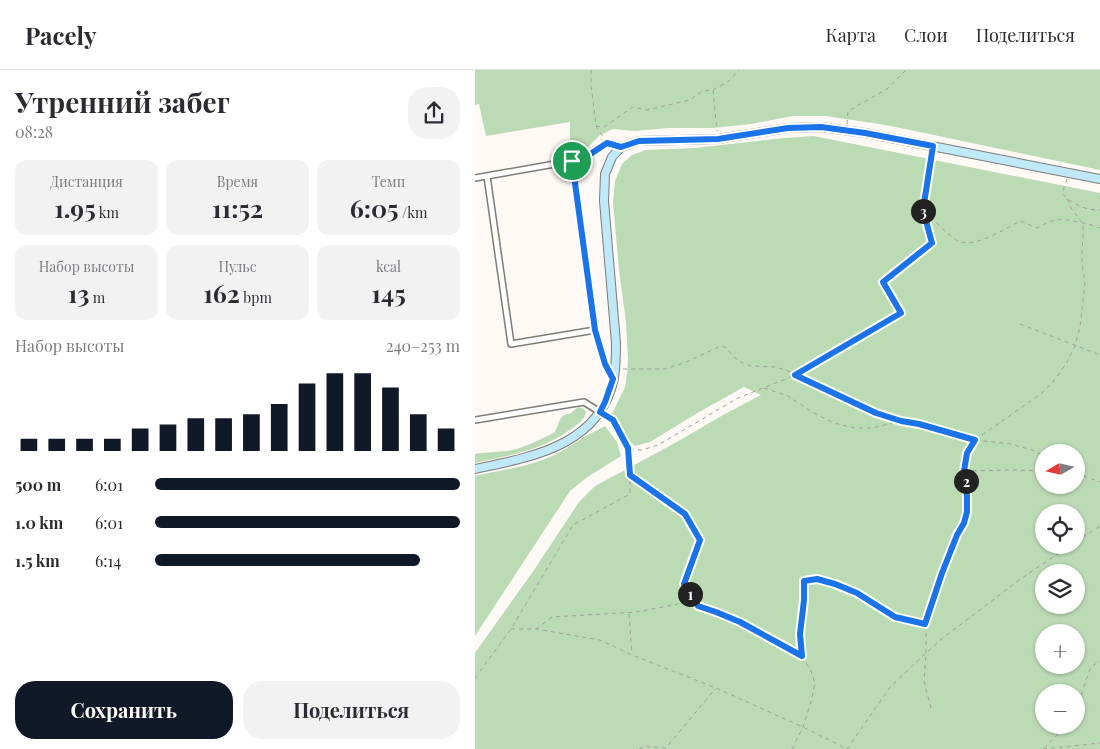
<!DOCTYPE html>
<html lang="ru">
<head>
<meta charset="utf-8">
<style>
  :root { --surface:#fff; --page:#f2f2f3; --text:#2b2b33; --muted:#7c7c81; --line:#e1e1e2; --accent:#111827 }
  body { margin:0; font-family:"Playfair Display",serif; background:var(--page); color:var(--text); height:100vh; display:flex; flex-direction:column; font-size:19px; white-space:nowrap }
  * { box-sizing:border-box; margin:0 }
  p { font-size:16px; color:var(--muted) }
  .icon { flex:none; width:28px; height:28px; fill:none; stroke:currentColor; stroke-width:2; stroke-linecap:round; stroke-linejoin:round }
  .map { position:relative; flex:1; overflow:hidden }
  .side { display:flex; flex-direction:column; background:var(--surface); width:475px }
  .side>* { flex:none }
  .needle { width:32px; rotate:261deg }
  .tools { position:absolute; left:560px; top:374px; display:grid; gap:10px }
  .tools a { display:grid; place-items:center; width:50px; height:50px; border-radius:50%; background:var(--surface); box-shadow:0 1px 4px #0004; font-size:25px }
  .pin { position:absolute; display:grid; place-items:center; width:42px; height:42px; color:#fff; margin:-21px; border:2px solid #fff; border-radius:50%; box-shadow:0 1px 5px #0007 }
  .km { position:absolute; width:25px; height:25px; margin:-12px; border-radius:50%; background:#222; color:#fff; font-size:14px; line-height:25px; text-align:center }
  .round { display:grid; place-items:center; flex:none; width:52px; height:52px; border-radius:20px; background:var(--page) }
  .overview { display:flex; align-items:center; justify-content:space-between; height:85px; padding:0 15px }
  h1 { font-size:28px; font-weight:700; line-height:38px }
  .metrics { display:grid; grid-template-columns:repeat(3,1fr); gap:8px; height:85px; padding:5px 15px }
  .metrics div { display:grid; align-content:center; border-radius:12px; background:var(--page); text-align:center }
  .metrics b { font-size:25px; font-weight:700 }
  .metrics small { font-size:14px; font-weight:400 }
  .metrics p { font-size:14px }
  .chart { height:140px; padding:10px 15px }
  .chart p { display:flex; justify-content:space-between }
  .chart svg { width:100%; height:90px; margin-top:5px; stroke:var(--accent); stroke-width:6 }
  .primary-button { display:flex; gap:10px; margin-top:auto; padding:10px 15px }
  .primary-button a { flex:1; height:58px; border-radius:20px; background:var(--accent); color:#fff; font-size:20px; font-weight:700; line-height:58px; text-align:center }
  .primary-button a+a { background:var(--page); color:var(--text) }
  ul { padding:0 15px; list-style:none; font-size:16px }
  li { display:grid; grid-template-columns:80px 60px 1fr; align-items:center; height:38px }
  li i { height:12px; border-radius:6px; background:var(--accent) }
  header { display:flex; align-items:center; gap:30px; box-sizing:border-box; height:70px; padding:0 25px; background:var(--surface); border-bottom:1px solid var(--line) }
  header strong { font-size:24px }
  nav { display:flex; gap:28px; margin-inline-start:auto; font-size:18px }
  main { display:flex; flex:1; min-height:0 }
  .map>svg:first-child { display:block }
  .green { fill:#bbdbb5; fill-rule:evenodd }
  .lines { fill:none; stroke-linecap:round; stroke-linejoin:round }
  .service-casing { stroke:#7f7b77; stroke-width:5 }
  .minor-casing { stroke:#7f7b77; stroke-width:8 }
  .secondary-casing { stroke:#7f7b77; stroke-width:10 }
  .path { stroke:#a3a09c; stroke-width:1; stroke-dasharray:4 4; stroke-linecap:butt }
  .service { stroke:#fff; stroke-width:2.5 }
  .minor { stroke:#fff; stroke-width:5 }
  .secondary { stroke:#bfe9f9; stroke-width:8 }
  .route-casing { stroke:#fff; stroke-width:10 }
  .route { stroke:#1a73e8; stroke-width:6 }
</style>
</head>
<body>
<header>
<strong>Pacely</strong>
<nav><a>Карта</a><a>Слои</a><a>Поделиться</a></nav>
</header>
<main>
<section class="side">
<div class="overview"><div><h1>Утренний забег</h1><p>08:28</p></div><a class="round"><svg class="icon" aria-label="share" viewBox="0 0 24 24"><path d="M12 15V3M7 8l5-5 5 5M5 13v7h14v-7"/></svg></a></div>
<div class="metrics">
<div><p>Дистанция</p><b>1.95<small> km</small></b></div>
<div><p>Время</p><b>11:52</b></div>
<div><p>Темп</p><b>6:05<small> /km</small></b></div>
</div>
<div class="metrics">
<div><p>Набор высоты</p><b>13<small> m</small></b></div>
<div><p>Пульс</p><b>162<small> bpm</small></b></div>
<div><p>kcal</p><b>145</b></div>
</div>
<div class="chart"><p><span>Набор высоты</span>240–253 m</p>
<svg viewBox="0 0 160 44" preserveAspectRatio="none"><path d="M5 44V38M15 44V38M25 44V38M35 44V38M45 44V33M55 44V31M65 44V28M75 44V28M85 44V26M95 44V21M105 44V11M115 44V6M125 44V6M135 44V13M145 44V26M155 44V33"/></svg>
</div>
<ul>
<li><b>500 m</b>6:01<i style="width:100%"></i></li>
<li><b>1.0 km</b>6:01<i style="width:100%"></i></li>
<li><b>1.5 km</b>6:14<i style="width:87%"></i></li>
</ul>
<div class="primary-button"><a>Сохранить</a><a>Поделиться</a></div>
</section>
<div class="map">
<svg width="625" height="679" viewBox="0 0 625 679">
  <rect width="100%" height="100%" fill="#fef9f5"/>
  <path class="green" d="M0 0H625V100L411 55 350 46H318L276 54 238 58H193L160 61 138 59 125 65 114 76 95 86V52L11 66 4 34 0 35Z
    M339 66 625 123V679H0V583L59 500 104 432 120 416 200 373 248 345 286 325 269 317 224 342 175 372 160 376 152 369 145 352 137 344 150 317 152 304 153 290 151 252 144 200 138 133 140 111 147 94 157 85 171 80 220 78 309 68ZM569 382H601V415H569ZM569 442H601V475H569ZM569 502H601V535H569ZM569 562H601V595H569ZM569 622H601V655H569Z
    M105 337 109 339 111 342C109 351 103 354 96 359 68 380 33 386 0 393V384C11 382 21 382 32 381 49 378 65 370 80 362L85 349 89 345 96 343 102 338Z
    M130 356 142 372 146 386 111 408 95 421 0 566V406C26 400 54 397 79 385 90 380 99 373 109 367 116 363 123 360 130 356Z"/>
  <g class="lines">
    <g class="service-casing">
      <path id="service" d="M321 305 426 243 408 212 457 173 448 140 458 78"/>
    </g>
    <g class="minor-casing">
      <path id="minor" d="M97 91 120 260
        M12 106 36 274 120 260 130 294 138 309
        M0 108 97 91 117 83 132 73 146 77
        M0 350 109 332 125 342"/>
    </g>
    <g class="secondary-casing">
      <path id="secondary" d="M0 399C56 387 125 376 139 308 141 296 141 285 141 273L129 131 130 104 137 87 146 77 164 71 243 69 313 58 346 57 390 63 625 109"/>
    </g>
    <path class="path" d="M116 0V15L121 56 129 68
      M238 20 242 61
      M372 54 373 41 412 19 431 0
      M121 56 129 57 158 37 172 40 215 30 227 21 238 20 254 11 264 0
      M592 109 589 117 588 124C596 134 613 141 625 140
      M456 147C464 155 473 165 483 171 500 179 530 158 546 151L562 158C568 155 574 151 581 150 591 148 615 154 625 158
      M545 254 625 285
      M148 299H190L209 293 246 276 250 277 263 291 276 296 301 297 316 302
      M326 308 401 343 426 351
      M289 318 313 326 337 342 359 353 379 358H397L426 351 444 354 500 370 536 374 560 381 569 386
      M155 379 167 380 183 375 263 328 318 306
      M490 401 538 400 569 401
      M601 403 625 412
      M601 472 625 456
      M210 515 223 536 241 542 265 552 327 586
      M154 544 157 584
      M36 559H61L125 570 157 585 241 618 328 657 372 679 416 616 464 571 544 510 596 475
      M61 559 77 547 162 542 203 534 225 470 210 444 155 406
      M0 608 36 559 98 455 155 424V405L153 378 138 350 130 345
      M456 638 449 611 451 584V554L467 503 482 465 489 453 492 442V426L489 401 492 383 500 370 567 323 578 312 591 294 600 276 605 257 610 212 607 193V180L608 170V154L596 138 592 128
      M601 640 603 637 611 610 616 597 625 591
      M569 678 592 655
      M164 679 170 676 191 678 240 619
      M317 679 328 657 336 632 340 613 336 601 327 586 325 564 329 530V511L342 509 360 513 382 523 419 547 450 553
      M568 679 625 673"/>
    <use href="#service" class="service"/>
    <use href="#minor" class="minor"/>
    <use href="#secondary" class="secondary"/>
  </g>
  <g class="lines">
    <g class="route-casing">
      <path id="route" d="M346 57 390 63 458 76 448 140 457 173 408 212 426 243 320 305 401 343 426 351 444 354 500 370 492 383 489 401 492 426V442L489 453 482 465 467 503 450 554 420 547 382 523 360 514 342 509 329 511V530L325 564 327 586 265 552 241 542 223 536 209 514 225 470 210 444 155 405 153 378 138 350 125 342 130 332 138 309 130 294 120 260 97 91 117 83 132 73 146 77 164 71 243 69 313 58Z"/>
    </g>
    <use href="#route" class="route"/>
  </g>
</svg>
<div class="tools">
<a><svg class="needle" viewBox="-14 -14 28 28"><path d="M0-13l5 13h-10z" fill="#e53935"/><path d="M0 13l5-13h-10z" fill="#7c7c81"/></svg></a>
<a><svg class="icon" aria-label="locate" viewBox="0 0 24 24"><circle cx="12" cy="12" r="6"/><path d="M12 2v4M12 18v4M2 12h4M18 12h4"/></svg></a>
<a><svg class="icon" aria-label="layers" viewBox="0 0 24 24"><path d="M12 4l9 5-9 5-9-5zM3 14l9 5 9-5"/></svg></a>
<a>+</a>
<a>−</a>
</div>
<div class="pin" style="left:97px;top:91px;background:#1e9e55"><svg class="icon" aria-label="arrive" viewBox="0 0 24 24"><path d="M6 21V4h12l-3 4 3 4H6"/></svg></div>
<b class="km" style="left:215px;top:524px">1</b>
<b class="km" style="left:491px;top:411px">2</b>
<b class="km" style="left:448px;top:141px">3</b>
</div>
</main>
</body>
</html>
